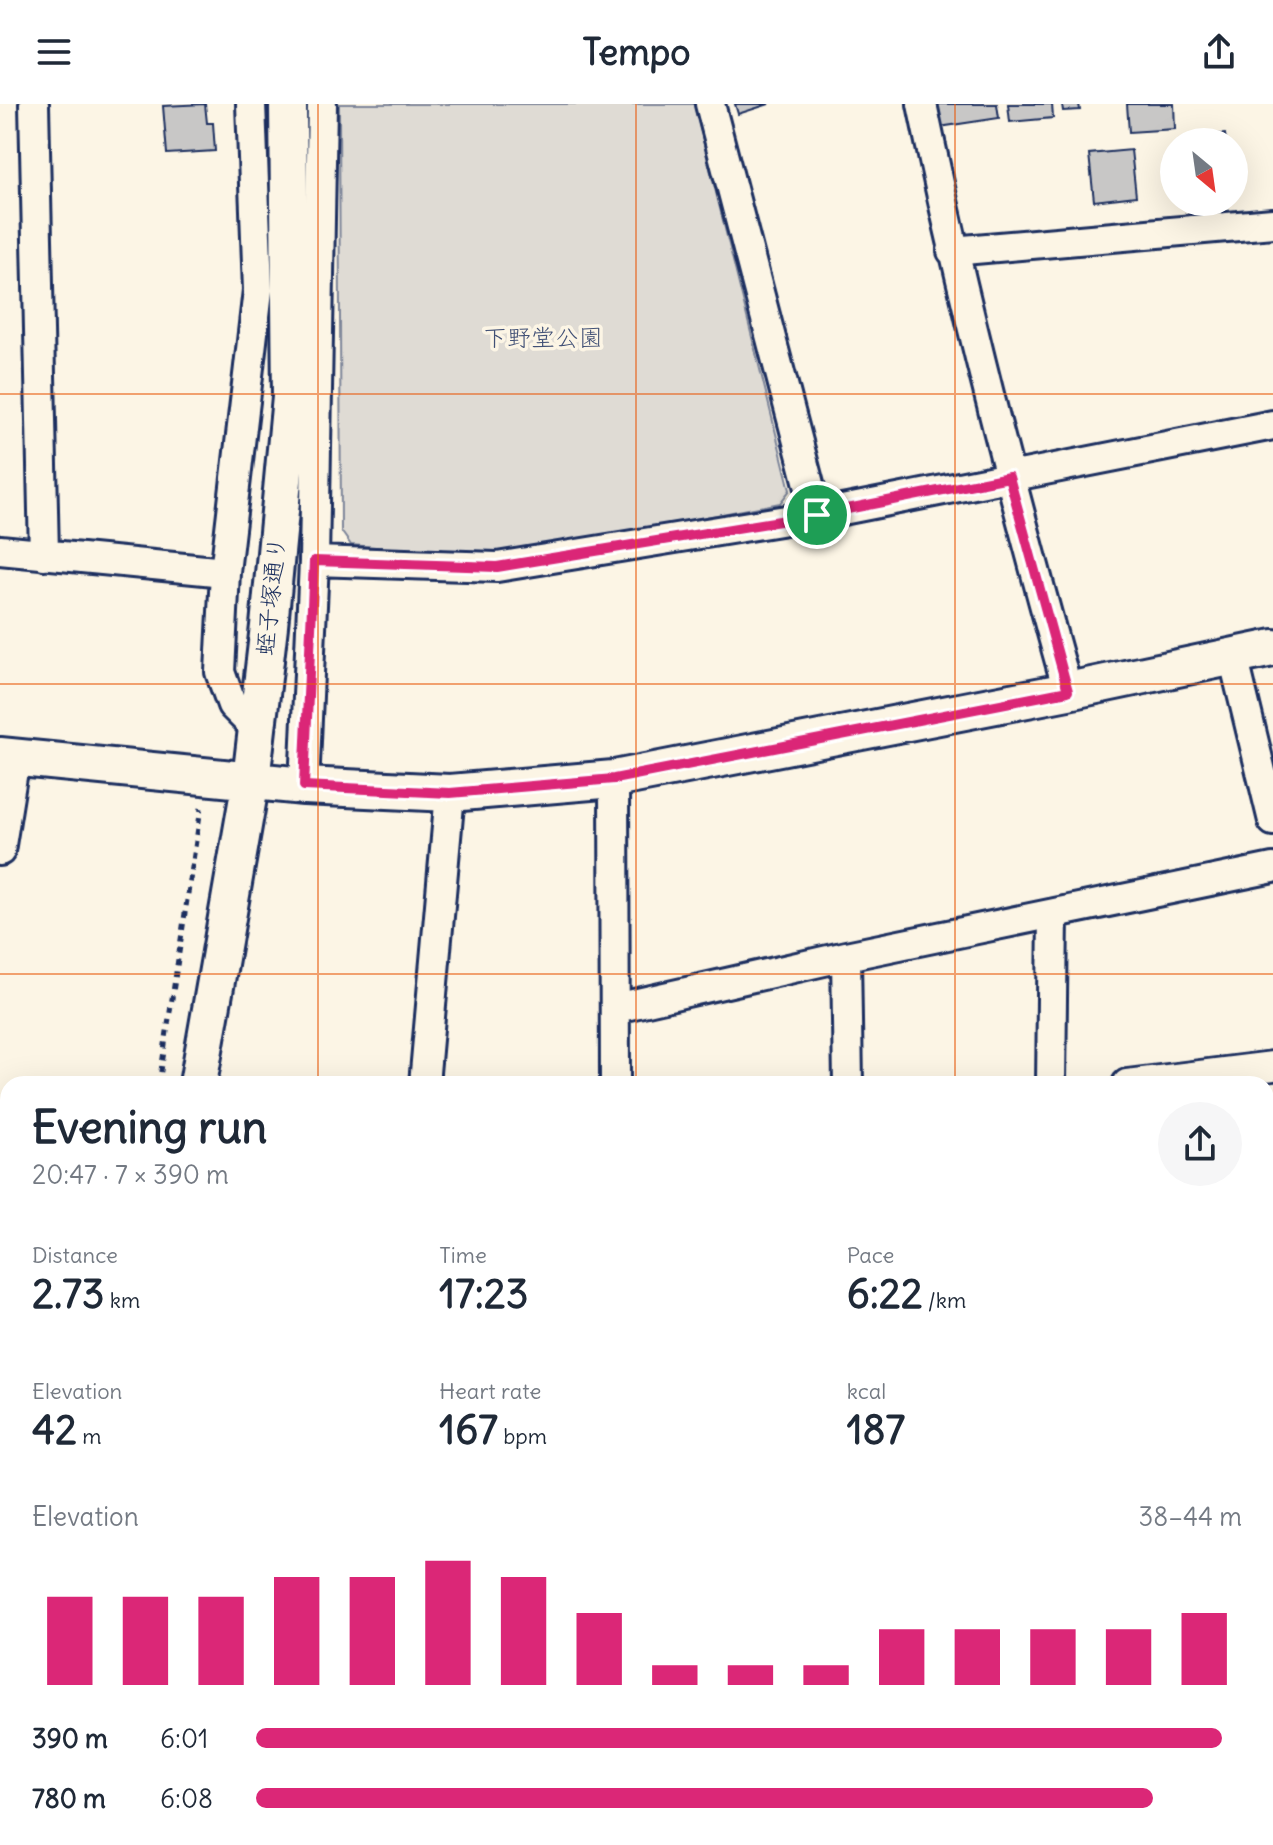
<!DOCTYPE html>
<html lang="en">
<head>
<meta charset="utf-8">
<style>
  :root { --surface:#fff; --page:#f6f6f7; --text:#1f2937; --muted:#747a83; --accent:#db2777 }
  body { margin:0; font-family:Delius,"Klee One",sans-serif; background:var(--page); color:var(--text); height:100vh; display:flex; flex-direction:column; font-size:30px; white-space:nowrap }
  * { box-sizing:border-box; margin:0 }
  p { font-size:26px; color:var(--muted) }
  .icon { flex:none; width:44px; height:44px; fill:none; stroke:currentColor; stroke-width:2; stroke-linecap:round; stroke-linejoin:round }
  .map { position:relative; flex:1; overflow:hidden }
  .sheet { position:absolute; left:0px; top:972px; width:1274px; height:770px; display:flex; flex-direction:column; background:var(--surface); border-radius:24px 24px 0 0; box-shadow:0 8px 32px #0002 }
  .sheet>* { flex:none }
  .needle { width:52px; rotate:151deg }
  .buttons { position:absolute; left:1160px; top:24px; display:grid; gap:16px }
  .buttons a { display:grid; place-items:center; width:88px; height:88px; border-radius:50%; background:var(--surface); box-shadow:0 8px 32px #0002; font-size:40px }
  .pin { position:absolute; display:grid; place-items:center; width:68px; height:68px; color:#fff; margin:-34px; border:4px solid #fff; border-radius:50%; box-shadow:0 2px 8px #0007 }
  .round { display:grid; place-items:center; flex:none; width:84px; height:84px; border-radius:42px; background:var(--page) }
  .headline { display:flex; align-items:center; justify-content:space-between; height:136px; padding:0 32px }
  h1 { font-size:44px; font-weight:800; line-height:60px }
  .stats { display:grid; grid-template-columns:repeat(3,1fr); gap:12px; height:136px; padding:8px 32px }
  .stats div { display:grid; align-content:center }
  .stats b { font-size:40px; font-weight:800 }
  .stats small { font-size:22px; font-weight:400 }
  .stats p { font-size:22px }
  .chart { height:224px; padding:16px 32px }
  .chart p { display:flex; justify-content:space-between }
  .chart svg { width:100%; height:144px; margin-top:8px; stroke:var(--accent); stroke-width:6 }
  ul { padding:0 32px; list-style:none; font-size:26px }
  li { display:grid; grid-template-columns:128px 96px 1fr; align-items:center; height:60px }
  li i { height:20px; border-radius:10px; background:var(--accent) }
  header { display:flex; justify-content:space-between; align-items:center; height:104px; padding:0 32px; background:var(--surface); font-size:36px; font-weight:800 }
  .map>svg:first-child { display:block }
  .green { fill:#dfdbd4; stroke:#7d8599; stroke-width:2 }
  .building { fill:#c8c7c6; stroke:#1b2f5e; stroke-width:2 }
  .lines { fill:none; stroke-linecap:round; stroke-linejoin:round }
  .minor-casing { stroke:#1b2f5e; stroke-width:34 }
  .tertiary-casing { stroke:#1b2f5e; stroke-width:42 }
  .path { stroke:#1b2f5e; stroke-width:5; stroke-dasharray:6 6; stroke-linecap:butt }
  .minor { stroke:#fcf5e5; stroke-width:28 }
  .tertiary { stroke:#fcf5e5; stroke-width:36 }
  .route-casing { stroke:#fff; stroke-width:16 }
  .route { stroke:#db2777; stroke-width:10 }
  .grid { fill:none; stroke:#e8590c; stroke-width:2; stroke-opacity:0.55 }
  .labels { text-anchor:middle; stroke-width:7; stroke-linejoin:round; paint-order:stroke }
  .park-label { font-size:24px; fill:#425176; stroke:#fcf5e5 }
  .street-label { font-size:24px; fill:#1b2f5e; stroke:#fcf5e5 }
</style>
</head>
<body>
<header><svg class="icon" aria-label="menu" viewBox="0 0 24 24"><path d="M4 6h16M4 12h16M4 18h16"/></svg>Tempo<svg class="icon" aria-label="share" viewBox="0 0 24 24"><path d="M12 15V3M7 8l5-5 5 5M5 13v7h14v-7"/></svg></header>
<div class="map">
<svg width="1273" height="1741" viewBox="0 0 1273 1741">
  <rect width="100%" height="100%" fill="#fcf5e5"/>
  <filter id="ink" filterUnits="userSpaceOnUse"><feTurbulence type="fractalNoise" baseFrequency=".0125" numOctaves="2"/><feDisplacementMap in="SourceGraphic" scale="16" xChannelSelector="R" yChannelSelector="G"/><feConvolveMatrix kernelMatrix="1 2 1 2 8 2 1 2 1" color-interpolation-filters="sRGB"/></filter>
  <g filter="url(#ink)">
    <path class="green" d="M339 0H694L790 386 780 399 497 453 351 441 341 427Z"/>
    <path class="building" d="M205 0 207 19H213L215 47 167 50 163 2Z
      M735 0H769L738 10Z
      M936 0H997L999 14 939 23Z
      M1008 0H1052L1053 14 1010 18Z
      M1062 0H1079L1080 6 1063 7Z
      M1127 0H1174L1175 25 1129 28Z
      M1225 30 1226 38H1186V33Z
      M1131 46 1136 92 1094 97 1089 50Z"/>
    <g class="lines">
      <g class="minor-casing">
        <path id="minor" d="M34 0 44 451
          M251 0 258 186 225 468 220 568 232 601 256 625
          M710 0 817 411
          M922 0C963 198 1014 392 1068 587
          M952 147 1273 119
          M0 446 225 468
          M314 457 497 463 817 411 1273 321
          M1233 552 1273 717
          M614 675 615 980
          M304 682 314 457 322 0
          M0 747 15 654
          M846 852 848 980
          M616 904 846 852 1273 764
          M424 980 450 689
          M1051 980 1053 810
          M1127 980 1273 962
          M1266 1154H1273
          M1266 1602H1273
          M0 1607H8
          M771 1734 772 1741
          M967 1734 968 1741
          M296 1741 297 1734"/>
      </g>
      <g class="tertiary-casing">
        <path id="tertiary" d="M0 652 304 682 450 689 614 675 1068 587 1273 544
          M198 980 251 676 269 522 291 293 288 0
          M1266 1385H1273
          M0 1389H8
          M80 1741 81 1734"/>
      </g>
      <path class="path" d="M159 980 201 704
        M0 1175H8"/>
      <use href="#minor" class="minor"/>
      <use href="#tertiary" class="tertiary"/>
    </g>
  </g>
  <g class="lines" filter="url(#ink)">
    <g class="route-casing">
      <path id="route" d="M1009 373 1068 587 614 675 450 689 304 682 314 457 497 463 817 411Z"/>
    </g>
    <use href="#route" class="route"/>
  </g>
  <path class="grid" d="M318 0V980M636 0V980M955 0V980M0 290H1273M0 580H1273M0 870H1273M0 1161H8M1266 1161H1273M0 1451H8M1266 1451H1273M318 1734V1741M636 1734V1741M955 1734V1741"/>
  <g class="labels">
    <g class="park-label">
      <text x="543" y="242">下野堂公園</text>
    </g>
    <g class="street-label">
      <text transform="translate(271 492) rotate(-84)" y="8">蛭子塚通り</text>
    </g>
  </g>
</svg>
<div class="buttons">
<a><svg class="needle" viewBox="-14 -14 28 28"><path d="M0-13l5 13h-10z" fill="#e53935"/><path d="M0 13l5-13h-10z" fill="#747a83"/></svg></a>
</div>
<div class="pin" style="left:817px;top:411px;background:#1e9e55"><svg class="icon" aria-label="arrive" viewBox="0 0 24 24"><path d="M6 21V4h12l-3 4 3 4H6"/></svg></div>
<section class="sheet">
<div class="headline"><div><h1>Evening run</h1><p>20:47 · 7 × 390 m</p></div><a class="round"><svg class="icon" aria-label="share" viewBox="0 0 24 24"><path d="M12 15V3M7 8l5-5 5 5M5 13v7h14v-7"/></svg></a></div>
<div class="stats">
<div><p>Distance</p><b>2.73<small> km</small></b></div>
<div><p>Time</p><b>17:23</b></div>
<div><p>Pace</p><b>6:22<small> /km</small></b></div>
</div>
<div class="stats">
<div><p>Elevation</p><b>42<small> m</small></b></div>
<div><p>Heart rate</p><b>167<small> bpm</small></b></div>
<div><p>kcal</p><b>187</b></div>
</div>
<div class="chart"><p><span>Elevation</span>38–44 m</p>
<svg viewBox="0 0 160 44" preserveAspectRatio="none"><path d="M5 44V17M15 44V17M25 44V17M35 44V11M45 44V11M55 44V6M65 44V11M75 44V22M85 44V38M95 44V38M105 44V38M115 44V27M125 44V27M135 44V27M145 44V27M155 44V22"/></svg>
</div>
<ul>
<li><b>390 m</b>6:01<i style="width:98%"></i></li>
<li><b>780 m</b>6:08<i style="width:91%"></i></li>
</ul>
</section>
</div>
</body>
</html>
